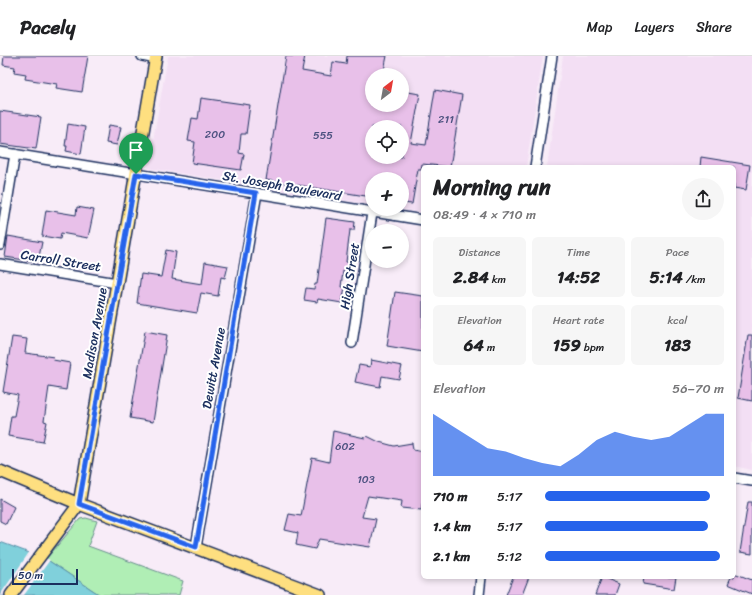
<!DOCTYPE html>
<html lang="en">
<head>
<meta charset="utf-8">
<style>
  :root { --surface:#fff; --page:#f6f6f6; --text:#202124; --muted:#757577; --line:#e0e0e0; --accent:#2563eb }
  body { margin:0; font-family:Sriracha,sans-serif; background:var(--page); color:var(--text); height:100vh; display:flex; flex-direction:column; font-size:15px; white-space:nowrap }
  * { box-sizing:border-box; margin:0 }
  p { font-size:13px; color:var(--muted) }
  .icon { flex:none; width:22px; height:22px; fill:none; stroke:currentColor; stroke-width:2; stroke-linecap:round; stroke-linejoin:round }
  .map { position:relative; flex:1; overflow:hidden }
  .details { position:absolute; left:421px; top:109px; width:315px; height:414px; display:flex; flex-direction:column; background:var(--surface); border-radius:6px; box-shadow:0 2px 6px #0003 }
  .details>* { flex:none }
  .needle { width:26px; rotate:31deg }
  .fabs { position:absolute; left:365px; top:12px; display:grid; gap:8px }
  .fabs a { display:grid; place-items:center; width:44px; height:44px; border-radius:50%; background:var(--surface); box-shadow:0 2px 6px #0003; font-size:20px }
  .scale { position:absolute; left:12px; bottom:10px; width:66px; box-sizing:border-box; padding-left:4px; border:2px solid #1b2f5e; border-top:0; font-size:11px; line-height:14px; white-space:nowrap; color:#1b2f5e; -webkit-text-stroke:3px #fff; paint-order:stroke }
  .pin { position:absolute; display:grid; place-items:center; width:34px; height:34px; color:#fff; margin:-41px -17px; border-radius:50% 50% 50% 0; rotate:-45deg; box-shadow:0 0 4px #0007 }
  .pin .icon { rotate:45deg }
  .round { display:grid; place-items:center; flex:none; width:42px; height:42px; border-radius:21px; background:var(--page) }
  .headline { display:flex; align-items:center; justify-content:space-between; height:68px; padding:0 12px }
  h1 { font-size:22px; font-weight:700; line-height:30px }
  .metrics { display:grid; grid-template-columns:repeat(3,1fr); gap:6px; height:68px; padding:4px 12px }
  .metrics div { display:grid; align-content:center; border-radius:6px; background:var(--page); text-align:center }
  .metrics b { font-size:17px; font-weight:700 }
  .metrics small { font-size:11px; font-weight:400 }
  .metrics p { font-size:11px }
  .chart { height:112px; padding:8px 12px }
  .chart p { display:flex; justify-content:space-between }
  .chart svg { width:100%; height:72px; margin-top:4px; fill:var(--accent); opacity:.7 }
  ul { padding:0 12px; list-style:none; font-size:13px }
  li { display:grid; grid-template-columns:64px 48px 1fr; align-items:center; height:30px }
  li i { height:10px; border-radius:5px; background:var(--accent) }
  header { display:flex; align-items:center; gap:24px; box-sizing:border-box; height:56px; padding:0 20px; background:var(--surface); border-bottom:1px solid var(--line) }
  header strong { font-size:19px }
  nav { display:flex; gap:22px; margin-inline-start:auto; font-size:14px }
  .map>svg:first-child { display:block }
  .built { fill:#f3dff4; fill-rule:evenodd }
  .green { fill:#b0eeb5; stroke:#668e8a }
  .water { fill:#80d0db; stroke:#5890a9 }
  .pier { fill:#f8ecf8 }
  .building { fill:#e8c0e9; stroke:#1b2f5e; fill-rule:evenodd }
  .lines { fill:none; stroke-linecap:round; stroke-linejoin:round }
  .minor-casing { stroke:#1b2f5e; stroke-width:12 }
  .major-casing { stroke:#1b2f5e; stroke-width:14 }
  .minor { stroke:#fff; stroke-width:9 }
  .major { stroke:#fedf80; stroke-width:11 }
  .route-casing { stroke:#fff; stroke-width:8 }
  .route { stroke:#2563eb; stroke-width:5 }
  .labels { text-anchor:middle; stroke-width:4; stroke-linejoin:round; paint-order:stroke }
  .number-label { font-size:11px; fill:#4e5381 }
  .street-label { font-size:13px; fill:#1b2f5e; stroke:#fff }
</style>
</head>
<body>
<header>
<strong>Pacely</strong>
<nav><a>Map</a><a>Layers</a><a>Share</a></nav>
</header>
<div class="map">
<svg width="752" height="539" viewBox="0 0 752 539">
  <rect width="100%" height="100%" fill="#f8ecf8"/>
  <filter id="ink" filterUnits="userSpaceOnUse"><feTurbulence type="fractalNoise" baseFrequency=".025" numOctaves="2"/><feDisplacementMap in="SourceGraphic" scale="8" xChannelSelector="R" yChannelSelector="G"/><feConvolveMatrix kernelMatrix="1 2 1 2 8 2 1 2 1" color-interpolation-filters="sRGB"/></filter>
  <g filter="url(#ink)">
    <path class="built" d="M168 0H543L526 111H423V157L396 153H402V123H372V149L148 112ZM372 19H402V49H372ZM372 71H402V101H372Z
      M563 0H752V414L734 410V111H547Z"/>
    <path class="green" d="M86 462 97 465 88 490 183 525 179 539H100L46 503 80 463Z"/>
    <path class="water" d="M0 486 46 503 100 539H0Z"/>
    <path class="pier" d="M30 495 50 504 24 539H0Z"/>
    <path class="building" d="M4 0H88L82 36 56 32 57 28 25 23 26 18 14 16 15 11 3 9Z
      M286 0H305L302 15 331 20 333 6 346 8 347 0H387L383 19H372V49H402V35L420 38 411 87 426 89 435 34 462 39 450 111 422 108 421 113H418L412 148 402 147V123H372V141L266 124ZM372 71H402V101H372Z
      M201 42 250 49 246 78H241L239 97 244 98 241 114 192 107 195 86 188 85 192 62 198 63Z
      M0 55 41 61 36 93 0 88Z
      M68 68 85 71 81 98 66 95 67 90H65Z
      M109 69 121 71 117 89 106 87Z
      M701 101 750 109 746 134 734 132V111H700Z
      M77 151 94 154 88 182 61 177 60 183 42 180 46 154 76 159Z
      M326 162 355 166 354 174H350L346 206 354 207 352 217 343 215 341 231H345L342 247 318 243 317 246 304 244 306 232 314 233 315 228H317Z
      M8 180 42 186 38 206 5 201Z
      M166 194 176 196 172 223 202 228 205 206 228 210 225 222 221 221 218 240 201 237 197 257 137 247 141 218 161 221Z
      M395 236 423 240V296L387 290Z
      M145 275 167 279 153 366 130 362Z
      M748 279H752V345L738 342Z
      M12 281 27 283 25 297 54 301 53 304 70 307 66 334 49 331 44 365 47 366 43 386 8 380 11 360H14L18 339 3 336Z
      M371 304 402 310 399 323 382 320 380 331 355 326 359 309 370 311Z
      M333 375 365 382 367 380 379 386 394 390 412 387 413 394 423 396V444L421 454 401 452 402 445 368 440 362 461 376 463 370 491 319 483 315 493 296 489 298 477 285 474 289 458 301 460 312 402 329 406Z
      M0 443 14 451 6 468 0 465Z
      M748 446H752V498L740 496Z
      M734 517 752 524V538L728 528 731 521H734Z
      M513 521H529L522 539H506Z
      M602 521 619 528 615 539H595Z
      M644 521H676L674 533 643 528Z"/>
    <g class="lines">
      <g class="minor-casing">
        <path id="minor" d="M142 0 156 3
          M0 96 423 164
          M535 111 552 0
          M0 189 15 98
          M0 208 117 227
          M352 287 372 157
          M734 422 752 425
          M196 491 257 137
          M479 539 481 521"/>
      </g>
      <g class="major-casing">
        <path id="major" d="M0 415 79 448 320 539
          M11 539 79 448 156 0"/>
      </g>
      <use href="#minor" class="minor"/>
      <use href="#major" class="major"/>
    </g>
  </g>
  <g class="lines" filter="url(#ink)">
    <g class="route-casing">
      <path id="route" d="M136 118 256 137 196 491 79 448Z"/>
    </g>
    <use href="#route" class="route"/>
  </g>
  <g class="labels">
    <g class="number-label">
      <text x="446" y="67">211</text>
      <text x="215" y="82">200</text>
      <text x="323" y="83">555</text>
      <text x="345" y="394">602</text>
      <text x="366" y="427">103</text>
    </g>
    <g class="street-label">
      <text transform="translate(282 129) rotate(10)" y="5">St. Joseph Boulevard</text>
      <text transform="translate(61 204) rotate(9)" y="5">Carroll Street</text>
      <text transform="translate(349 220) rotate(-81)" y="5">High Street</text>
      <text transform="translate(94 277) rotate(-80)" y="5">Madison Avenue</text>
      <text transform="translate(213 312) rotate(-80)" y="5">Dewitt Avenue</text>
    </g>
  </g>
</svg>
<div class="fabs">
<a><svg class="needle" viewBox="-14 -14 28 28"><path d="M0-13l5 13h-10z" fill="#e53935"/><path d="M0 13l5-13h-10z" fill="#757577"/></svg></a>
<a><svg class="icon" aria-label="locate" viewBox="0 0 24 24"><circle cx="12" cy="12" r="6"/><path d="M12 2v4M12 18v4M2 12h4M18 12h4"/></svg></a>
<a>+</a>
<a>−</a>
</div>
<div class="scale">50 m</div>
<div class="pin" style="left:136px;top:118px;background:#1e9e55"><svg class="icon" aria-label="arrive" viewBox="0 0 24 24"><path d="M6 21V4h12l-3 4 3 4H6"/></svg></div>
<section class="details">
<div class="headline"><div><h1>Morning run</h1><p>08:49 · 4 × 710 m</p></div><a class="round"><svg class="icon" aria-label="share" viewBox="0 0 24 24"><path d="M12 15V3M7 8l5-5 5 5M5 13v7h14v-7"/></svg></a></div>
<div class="metrics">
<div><p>Distance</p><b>2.84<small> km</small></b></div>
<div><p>Time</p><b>14:52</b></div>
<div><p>Pace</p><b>5:14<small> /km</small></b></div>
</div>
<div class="metrics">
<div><p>Elevation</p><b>64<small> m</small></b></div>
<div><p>Heart rate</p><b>159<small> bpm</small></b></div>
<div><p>kcal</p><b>183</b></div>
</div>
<div class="chart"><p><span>Elevation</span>56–70 m</p>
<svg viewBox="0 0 160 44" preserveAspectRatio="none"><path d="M0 44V6L10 13L20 20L30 27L40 29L50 33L60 36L70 38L80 31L90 22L100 17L110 20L120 22L130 20L140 13L150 6L160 6V44z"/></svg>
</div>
<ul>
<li><b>710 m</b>5:17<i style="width:92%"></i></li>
<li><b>1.4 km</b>5:17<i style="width:91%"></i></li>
<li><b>2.1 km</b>5:12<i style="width:98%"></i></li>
</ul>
</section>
</div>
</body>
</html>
